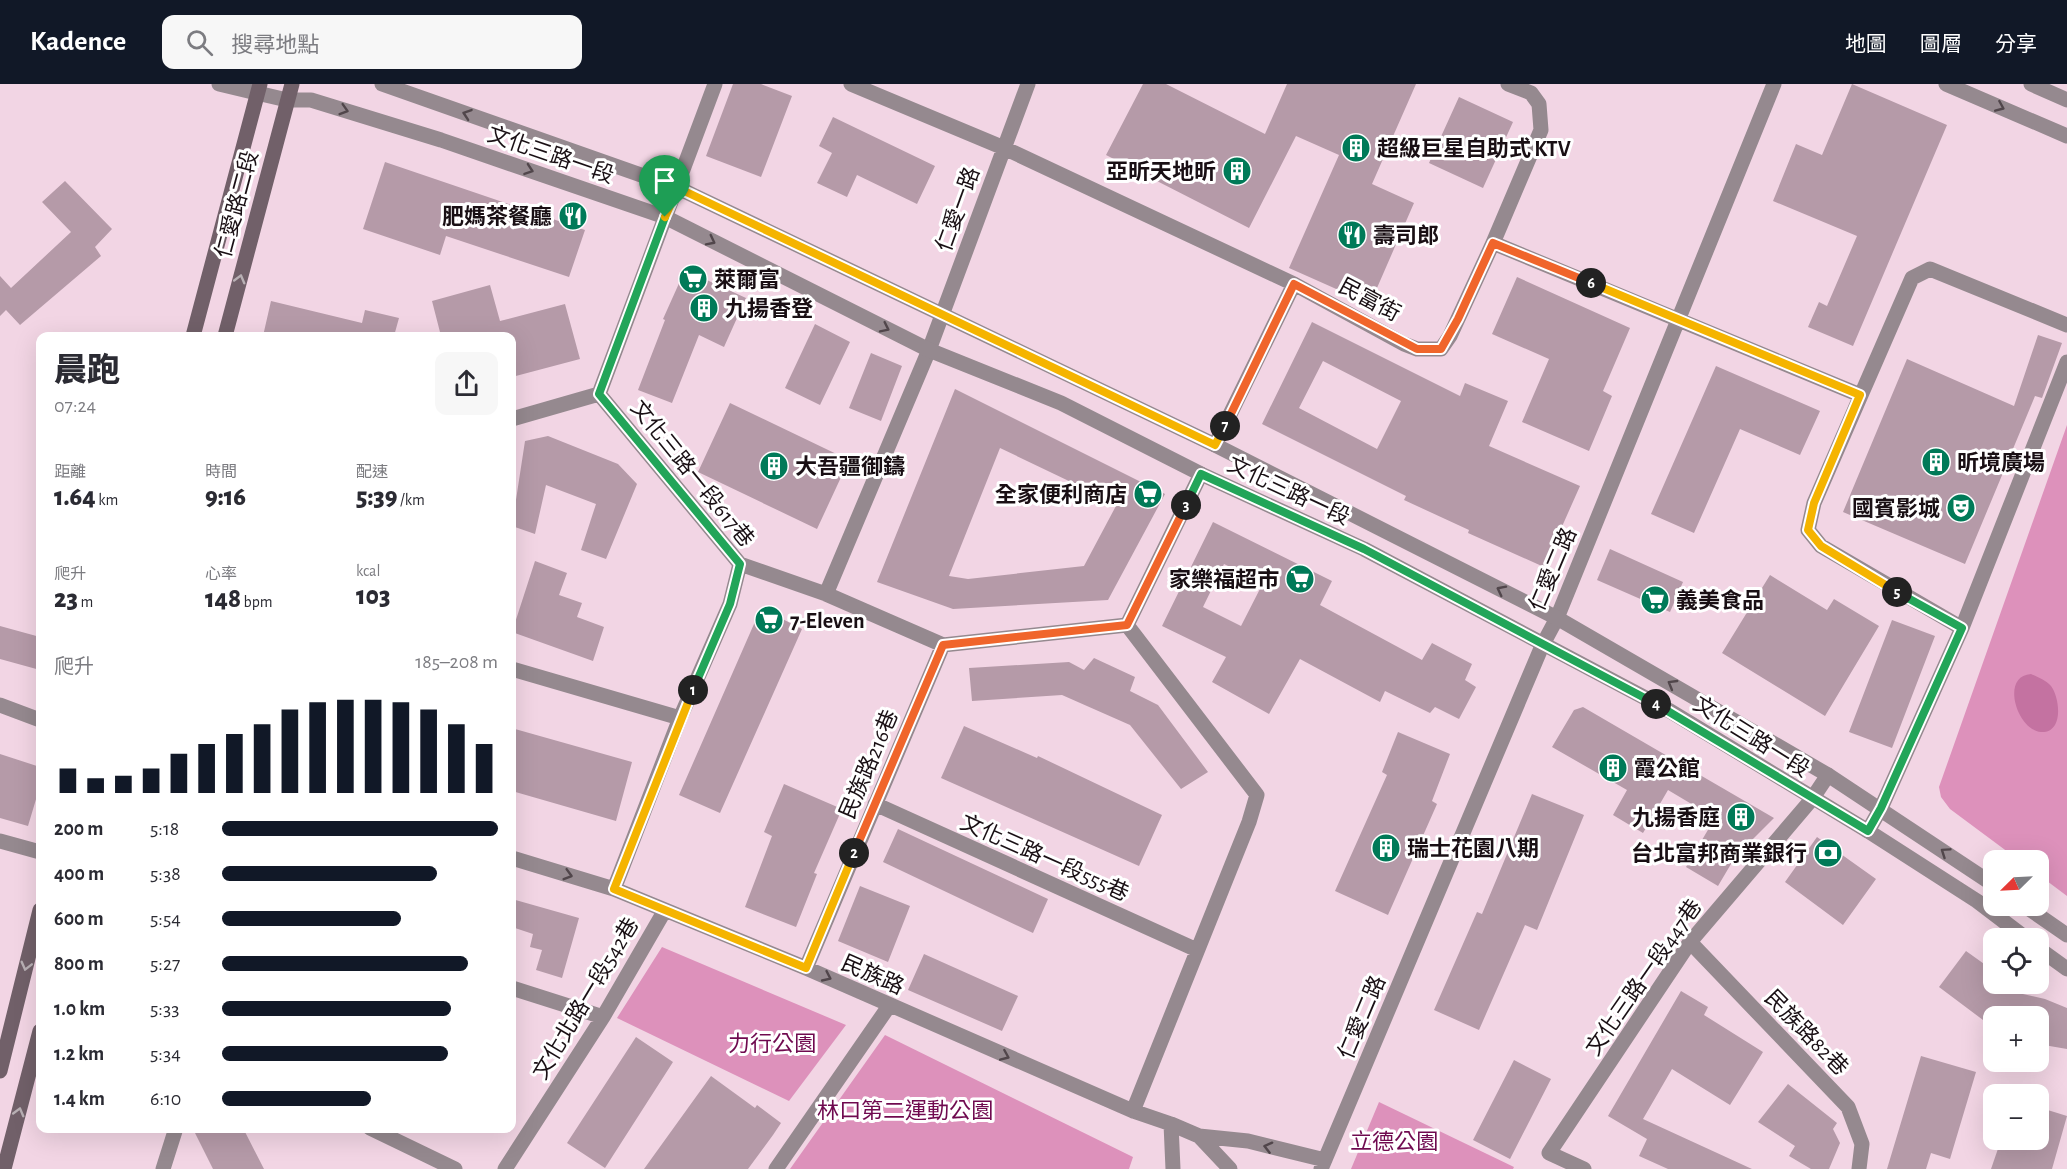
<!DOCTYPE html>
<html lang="zh-TW">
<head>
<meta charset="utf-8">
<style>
  :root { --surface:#fff; --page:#f7f7f7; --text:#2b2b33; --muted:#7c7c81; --accent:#111827 }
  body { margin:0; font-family:"Alegreya Sans","Noto Sans TC",sans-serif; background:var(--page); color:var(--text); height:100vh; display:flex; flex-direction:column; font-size:22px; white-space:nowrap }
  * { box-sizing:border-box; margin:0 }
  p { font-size:20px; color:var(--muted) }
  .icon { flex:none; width:33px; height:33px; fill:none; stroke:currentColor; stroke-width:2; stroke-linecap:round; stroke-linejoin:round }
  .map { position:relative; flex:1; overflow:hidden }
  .drawer { position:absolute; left:36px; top:248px; width:480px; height:801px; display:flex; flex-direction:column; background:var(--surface); border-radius:12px; box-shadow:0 6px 24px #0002 }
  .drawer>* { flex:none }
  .needle { width:39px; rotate:246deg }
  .tools { position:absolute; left:1983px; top:766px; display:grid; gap:12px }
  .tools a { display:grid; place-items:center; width:66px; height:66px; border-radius:12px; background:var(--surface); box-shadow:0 6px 24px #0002; font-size:30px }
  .pin { position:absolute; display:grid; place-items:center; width:51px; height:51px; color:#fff; margin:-62px -26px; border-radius:50% 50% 50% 0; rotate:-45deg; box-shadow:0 0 6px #0007 }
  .pin .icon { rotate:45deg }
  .km { position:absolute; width:30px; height:30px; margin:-15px; border-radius:50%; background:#222; color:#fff; font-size:16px; line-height:30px; text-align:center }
  .round { display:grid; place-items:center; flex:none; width:63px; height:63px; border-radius:12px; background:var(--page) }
  .head { display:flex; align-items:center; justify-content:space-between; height:102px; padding:0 18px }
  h1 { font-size:33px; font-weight:800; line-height:45px }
  .stats { display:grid; grid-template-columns:repeat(3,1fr); gap:9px; height:102px; padding:6px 18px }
  .stats div { display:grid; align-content:center }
  .stats b { font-size:26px; font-weight:800 }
  .stats small { font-size:16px; font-weight:400 }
  .stats p { font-size:16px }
  .chart { height:168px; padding:12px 18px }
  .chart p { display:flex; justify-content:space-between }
  .chart svg { width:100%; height:108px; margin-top:6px; stroke:var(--accent); stroke-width:6 }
  ul { padding:0 18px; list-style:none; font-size:20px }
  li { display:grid; grid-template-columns:96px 72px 1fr; align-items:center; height:45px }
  li i { height:15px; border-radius:8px; background:var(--accent) }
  header { display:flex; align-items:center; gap:36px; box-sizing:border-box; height:84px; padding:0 30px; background:var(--accent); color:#fff }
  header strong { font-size:28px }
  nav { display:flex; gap:33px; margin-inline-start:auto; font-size:21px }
  .search { width:420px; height:54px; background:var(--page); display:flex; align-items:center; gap:15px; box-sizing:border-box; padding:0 21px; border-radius:12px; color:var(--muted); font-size:22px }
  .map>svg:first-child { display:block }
  .green { fill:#dd91bb }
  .water { fill:#c472a1 }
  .building { fill:#b59aa8; fill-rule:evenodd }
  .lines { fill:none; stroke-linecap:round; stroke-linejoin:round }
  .minor { stroke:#95898f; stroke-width:15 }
  .tertiary { stroke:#95898f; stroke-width:15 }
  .secondary { stroke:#716069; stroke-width:15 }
  .oneway { stroke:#51464b }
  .oneway2 { stroke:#b8b0b4 }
  .split-1-casing { stroke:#fff; stroke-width:12 }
  .split-2-casing { stroke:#fff; stroke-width:12 }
  .split-3-casing { stroke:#fff; stroke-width:12 }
  .split-4-casing { stroke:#fff; stroke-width:12 }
  .split-5-casing { stroke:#fff; stroke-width:12 }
  .split-6-casing { stroke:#fff; stroke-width:12 }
  .split-7-casing { stroke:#fff; stroke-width:12 }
  .split-8-casing { stroke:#fff; stroke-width:12 }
  .split-1 { stroke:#22a559; stroke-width:8 }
  .split-2 { stroke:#f5b400; stroke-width:8 }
  .split-3 { stroke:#f0652b; stroke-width:8 }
  .split-4 { stroke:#22a559; stroke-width:8 }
  .split-5 { stroke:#22a559; stroke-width:8 }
  .split-6 { stroke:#f5b400; stroke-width:8 }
  .split-7 { stroke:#f0652b; stroke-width:8 }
  .split-8 { stroke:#f5b400; stroke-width:8 }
  .labels { text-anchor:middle; stroke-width:6; stroke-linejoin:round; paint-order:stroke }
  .poi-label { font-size:22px; font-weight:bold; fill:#190f14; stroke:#fff; text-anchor:start }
  .street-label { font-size:22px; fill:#190f14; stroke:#fff }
  .park-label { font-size:22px; fill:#6f094f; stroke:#fff }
</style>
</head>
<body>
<header>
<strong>Kadence</strong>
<div class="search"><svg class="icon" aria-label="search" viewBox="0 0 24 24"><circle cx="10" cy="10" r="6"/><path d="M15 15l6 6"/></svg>搜尋地點</div>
<nav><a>地圖</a><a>圖層</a><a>分享</a></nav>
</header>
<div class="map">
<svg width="2067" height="1085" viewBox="0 0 2067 1085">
  <rect width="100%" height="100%" fill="#f2d5e4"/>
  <path class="green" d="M2067 341V812L2039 791 2038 777H2020L1950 725 1941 713 1939 703Z
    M662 863 846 941 789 1017 617 934Z
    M885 951 1133 1073 1129 1085H790Z
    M1379 1018 1514 1083 1513 1085H1351Z"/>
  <path class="water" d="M2031 590C2038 593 2046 596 2051 602 2060 614 2064 649 2041 648 2017 646 2000 592 2031 590Z"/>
  <path class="building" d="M733 0H761L792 12 761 93 706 72Z
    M1143 0H1166L1265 50 1287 0H1416L1372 100 1414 119 1370 220 1289 184 1339 71 1296 52 1249 144 1106 71Z
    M1852 0 1947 41 1853 262 1808 243 1819 218 1827 222 1857 152 1773 117 1796 60 1822 71Z
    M1459 13 1513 38 1483 104 1429 79Z
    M833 33 935 82 917 120 857 91 847 113 817 99 832 69 819 62Z
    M385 78 585 146 569 193 446 152 440 171 363 145Z
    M65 97 112 145 95 163 101 172 20 241 6 226 0 232V192L11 204 71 148 42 118Z
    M685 186 746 214 724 263 699 251 672 319 638 306 665 236 663 235Z
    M1517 193 1630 244 1603 307 1612 312 1589 367 1522 338 1549 275 1492 250Z
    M490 201 500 237 565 220 580 275 512 293V252H441L432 217Z
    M271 217 362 239 365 226 399 234 394 252H263Z
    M1312 238 1460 312 1465 299 1508 317 1489 362 1580 402 1544 483 1468 449 1469 446 1404 416 1406 412 1262 340ZM1323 277 1401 317 1377 365 1299 324Z
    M815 240 850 258 820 321 785 304Z
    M2038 251 2062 259 2042 314 2035 312 1965 480 1843 428 1907 275 2014 322Z
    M871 269 902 282 881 337 849 324Z
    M1716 282 1820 327 1800 371 1740 345 1694 449 1651 430Z
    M955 305 1165 410 1108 516 953 525 877 498ZM1000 364 1117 420 1084 482 968 495 949 492Z
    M730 319 849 376 817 445 698 388Z
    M548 352 618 380 637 400 606 475 581 466 596 420 546 401 535 450 512 442 525 357Z
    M1213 438 1332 497 1320 521 1422 576 1432 559 1472 580 1465 596 1476 603 1459 635 1435 623 1430 629 1385 607 1380 618 1300 575 1269 630 1212 598 1226 573 1162 542ZM1224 480 1263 499 1241 542 1203 523Z
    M1610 465 1683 498 1670 528 1597 496Z
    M535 477 567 489 559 511 582 519 577 533 604 543 593 577 512 548Z
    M1770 491 1827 526 1834 515 1879 542 1825 632 1722 569Z
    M761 524 802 545 720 729 679 711Z
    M1892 536 1935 552 1892 664 1849 648Z
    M0 542 40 553V586L0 575Z
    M1094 574 1135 593 1130 607 1158 621 1208 688 1181 705 1130 641 1062 611 972 617 969 584 1069 578 1084 586Z
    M1583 623 1774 734 1748 760 1744 758 1718 802 1686 783 1715 734 1668 706 1643 749 1613 731 1627 706 1552 663 1574 626Z
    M964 642 1037 674 1038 672 1162 731 1139 782 941 694Z
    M515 645 632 678 616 737 512 707V659Z
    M1398 648 1450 670 1432 717 1437 720 1388 831 1335 807 1387 691 1382 688Z
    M0 670 40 683V702L28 742 0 734Z
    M784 700 842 725 814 789 817 790 796 843 745 823 772 752 764 748Z
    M1532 710 1584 731 1537 846 1525 841 1479 946 1434 926 1477 828 1482 830Z
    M898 745 1048 815 1033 849 883 778Z
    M1817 753 1876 795 1843 841 1785 798Z
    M860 802 910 822 888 878 838 857Z
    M512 815 579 834 562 894 536 886 542 866 530 863 533 850 512 843Z
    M1966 867 1994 887V900H2009L2005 906 2045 915 2067 924V965L2038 960V933H2004L1993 922 1983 936 1939 903Z
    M924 870 1018 912 1002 947 908 906Z
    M1681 907 1708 923 1704 931 1763 968 1730 1021 1672 985 1643 1035 1752 1085H1668L1639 1072 1647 1055 1608 1032Z
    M636 953 673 978 605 1084 567 1059Z
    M1921 972 1976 988 1950 1075 1931 1069 1926 1085H1887Z
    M1514 976 1551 995 1510 1075 1473 1056Z
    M711 992 755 1024 757 1021 781 1039 773 1051 748 1085H644Z
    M1788 1000 1837 1039 1833 1045 1840 1059 1829 1085H1811L1789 1072 1795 1062 1758 1038Z
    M2038 1023 2067 1032 2052 1085H1991L2001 1056H2038Z
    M204 1044H243L264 1085H213L195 1049Z"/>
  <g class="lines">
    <path class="minor" d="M851 0 1004 64 1294 200 1404 260 1417 265H1441L1450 252 1493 159 1541 46 1539 20 1531 9 1508 0
      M1493 159 1860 311
      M599 310 715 0
      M512 335 599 310 740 480
      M1215 361 1294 200
      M740 480 826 510 943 561
      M826 510 929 266 1028 0
      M1962 544 1821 462 1808 446 1814 419 1912 194 1930 185 2067 241
      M943 561 1127 541
      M512 585 680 634
      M0 621 40 636
      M875 720 1197 866
      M1868 747 1881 724 1962 544 2067 278
      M0 757 40 768
      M512 774 614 805 806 884 1133 1027 1171 1040 1173 1085
      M614 805 680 634 730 520 740 480
      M1690 858 1848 1023 1862 1060 1859 1085
      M806 884 943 561
      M512 904 603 933
      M1133 1027 1249 738 1257 711 1127 541 1201 390
      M1171 1040 1199 1052 1230 1085
      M370 1044 455 1085
      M1199 1052 1248 1057 1325 1076
      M163 1085 176 1044
      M505 1085 603 933 665 826
      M776 1085 889 922
      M1321 1085 1542 562 1557 534 1774 0
      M1584 1085 1549 1069 1690 858 1812 715 1828 691"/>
    <path class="tertiary" d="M219 0 287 16H311L441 56 665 133 929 266 1061 319 1201 390 1364 465 1670 627 1868 747 1977 817 2027 855
      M382 0 678 104 1215 361 1557 534 1828 691 1994 801
      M1946 0 2067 52
      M2031 0 2067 16
      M2025 822 2067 851
      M2038 864 2067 885"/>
    <path class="secondary" d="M193 252 260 0
      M225 252 292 0
      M0 987 40 826
      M4 1085 40 947"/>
  </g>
  <defs><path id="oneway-chevron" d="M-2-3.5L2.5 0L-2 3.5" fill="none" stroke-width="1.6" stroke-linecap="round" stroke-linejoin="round" transform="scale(1.5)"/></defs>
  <g class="oneway">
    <use href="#oneway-chevron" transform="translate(2000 23) rotate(23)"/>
    <use href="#oneway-chevron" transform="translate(344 26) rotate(17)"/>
    <use href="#oneway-chevron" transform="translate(467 30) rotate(-161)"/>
    <use href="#oneway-chevron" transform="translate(529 86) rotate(19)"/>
    <use href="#oneway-chevron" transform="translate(711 157) rotate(27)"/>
    <use href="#oneway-chevron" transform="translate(885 244) rotate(26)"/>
    <use href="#oneway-chevron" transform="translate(1501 506) rotate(-153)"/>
    <use href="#oneway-chevron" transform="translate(1672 600) rotate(-150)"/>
    <use href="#oneway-chevron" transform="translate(1945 768) rotate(-146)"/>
    <use href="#oneway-chevron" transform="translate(568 791) rotate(16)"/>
    <use href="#oneway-chevron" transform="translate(827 893) rotate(25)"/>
    <use href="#oneway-chevron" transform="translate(1005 972) rotate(23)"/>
    <use href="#oneway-chevron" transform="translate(1268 1063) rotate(-166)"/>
  </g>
  <g class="oneway2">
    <use href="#oneway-chevron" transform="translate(240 195) rotate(-75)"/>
    <use href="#oneway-chevron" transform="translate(26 882) rotate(104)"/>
    <use href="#oneway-chevron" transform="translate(19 1028) rotate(-75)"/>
  </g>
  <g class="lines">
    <g class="split-1-casing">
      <path id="split-1" d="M665 133 599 310 740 480 730 520 693 606"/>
    </g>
    <g class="split-2-casing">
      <path id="split-2" d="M693 606 614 805 806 884 854 769"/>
    </g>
    <g class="split-3-casing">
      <path id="split-3" d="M854 769 943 561 1127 541 1186 421"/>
    </g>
    <g class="split-4-casing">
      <path id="split-4" d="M1186 421 1201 390 1364 465 1656 620"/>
    </g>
    <g class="split-5-casing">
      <path id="split-5" d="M1656 620 1868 747 1881 724 1962 544 1897 508"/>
    </g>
    <g class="split-6-casing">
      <path id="split-6" d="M1591 199 1860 311 1814 419 1808 446 1821 462 1897 508"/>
    </g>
    <g class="split-7-casing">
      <path id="split-7" d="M1225 342 1294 200 1417 265H1441L1458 235 1493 159 1591 199"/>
    </g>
    <g class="split-8-casing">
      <path id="split-8" d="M665 133 678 104 1215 361 1225 342"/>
    </g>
    <use href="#split-1" class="split-1"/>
    <use href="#split-2" class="split-2"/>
    <use href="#split-3" class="split-3"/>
    <use href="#split-4" class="split-4"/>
    <use href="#split-5" class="split-5"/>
    <use href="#split-6" class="split-6"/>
    <use href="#split-7" class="split-7"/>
    <use href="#split-8" class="split-8"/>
  </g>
  <defs>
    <g id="building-disc" transform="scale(1.5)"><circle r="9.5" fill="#007a58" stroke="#fff"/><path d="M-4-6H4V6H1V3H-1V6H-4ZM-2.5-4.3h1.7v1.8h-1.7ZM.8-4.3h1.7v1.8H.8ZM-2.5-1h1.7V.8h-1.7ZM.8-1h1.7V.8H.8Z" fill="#fff"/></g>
    <g id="restaurant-disc" transform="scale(1.5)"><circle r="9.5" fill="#007a58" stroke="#fff"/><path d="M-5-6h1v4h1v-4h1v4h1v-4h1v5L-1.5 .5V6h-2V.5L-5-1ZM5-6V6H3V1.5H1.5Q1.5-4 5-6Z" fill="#fff"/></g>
    <g id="supermarket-disc" transform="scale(1.5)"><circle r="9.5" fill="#007a58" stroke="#fff"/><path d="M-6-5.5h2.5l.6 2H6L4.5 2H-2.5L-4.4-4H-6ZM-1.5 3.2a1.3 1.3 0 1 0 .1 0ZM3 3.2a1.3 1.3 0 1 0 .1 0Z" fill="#fff"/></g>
    <g id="theatre-disc" transform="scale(1.5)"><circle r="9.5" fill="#007a58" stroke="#fff"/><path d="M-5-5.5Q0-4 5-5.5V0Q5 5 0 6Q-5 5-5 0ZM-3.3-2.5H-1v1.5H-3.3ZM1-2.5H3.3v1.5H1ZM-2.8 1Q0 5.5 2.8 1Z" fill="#fff"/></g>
    <g id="bank-disc" transform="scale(1.5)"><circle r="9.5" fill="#007a58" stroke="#fff"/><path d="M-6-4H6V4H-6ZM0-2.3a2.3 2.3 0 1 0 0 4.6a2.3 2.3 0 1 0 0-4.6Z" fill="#fff"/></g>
  </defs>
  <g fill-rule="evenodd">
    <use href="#building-disc" x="1356" y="64"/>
    <use href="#building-disc" x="1237" y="87"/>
    <use href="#restaurant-disc" x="573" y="132"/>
    <use href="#restaurant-disc" x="1352" y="151"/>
    <use href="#supermarket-disc" x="693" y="195"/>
    <use href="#building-disc" x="704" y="224"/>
    <use href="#building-disc" x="1936" y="378"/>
    <use href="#building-disc" x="774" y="382"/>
    <use href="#supermarket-disc" x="1148" y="410"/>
    <use href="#theatre-disc" x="1961" y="424"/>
    <use href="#supermarket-disc" x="1300" y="495"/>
    <use href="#supermarket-disc" x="1655" y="516"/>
    <use href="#supermarket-disc" x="769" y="536"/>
    <use href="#building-disc" x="1613" y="684"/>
    <use href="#building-disc" x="1741" y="733"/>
    <use href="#building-disc" x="1386" y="764"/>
    <use href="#bank-disc" x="1828" y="769"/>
  </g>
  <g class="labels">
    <g class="poi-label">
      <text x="1377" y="72">超級巨星自助式 KTV</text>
      <text x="1216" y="95" text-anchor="end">亞昕天地昕</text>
      <text x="552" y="140" text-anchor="end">肥媽茶餐廳</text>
      <text x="1373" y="159">壽司郎</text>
      <text x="714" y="203">萊爾富</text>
      <text x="725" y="232">九揚香登</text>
      <text x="1957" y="386">昕境廣場</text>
      <text x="795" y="390">大吾疆御鑄</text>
      <text x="1127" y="418" text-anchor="end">全家便利商店</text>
      <text x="1940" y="432" text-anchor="end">國賓影城</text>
      <text x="1279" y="503" text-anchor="end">家樂福超市</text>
      <text x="1676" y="524">義美食品</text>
      <text x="790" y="544">7-Eleven</text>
      <text x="1634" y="692">霞公館</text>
      <text x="1720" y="741" text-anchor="end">九揚香庭</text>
      <text x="1407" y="772">瑞士花園八期</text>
      <text x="1807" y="777" text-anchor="end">台北富邦商業銀行</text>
    </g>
    <g class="street-label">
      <text transform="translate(551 70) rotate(19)" y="8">文化三路一段</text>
      <text transform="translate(236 120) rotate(-75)" y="8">仁愛路二段</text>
      <text transform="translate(957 125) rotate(-70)" y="8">仁愛一路</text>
      <text transform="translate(1370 215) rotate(28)" y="8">民富街</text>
      <text transform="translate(693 389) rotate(51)" y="8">文化三路一段617巷</text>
      <text transform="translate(1289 406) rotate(25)" y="8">文化三路一段</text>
      <text transform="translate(1552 485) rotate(-67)" y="8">仁愛二路</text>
      <text transform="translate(1752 652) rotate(32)" y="8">文化三路一段</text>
      <text transform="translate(868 680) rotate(-67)" y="8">民族路216巷</text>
      <text transform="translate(1045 773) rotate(24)" y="8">文化三路一段555巷</text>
      <text transform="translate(873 890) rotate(24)" y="8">民族路</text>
      <text transform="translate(1643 893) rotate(-55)" y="8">文化三路一段447巷</text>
      <text transform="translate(585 914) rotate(-59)" y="8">文化北路一段542巷</text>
      <text transform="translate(1361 933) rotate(-67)" y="8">仁愛二路</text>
      <text transform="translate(1807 948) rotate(46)" y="8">民族路82巷</text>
    </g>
    <g class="park-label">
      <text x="772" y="967">力行公園</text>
      <text x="905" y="1034">林口第二運動公園</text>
      <text x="1394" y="1065">立德公園</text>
    </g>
  </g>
</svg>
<div class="tools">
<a><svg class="needle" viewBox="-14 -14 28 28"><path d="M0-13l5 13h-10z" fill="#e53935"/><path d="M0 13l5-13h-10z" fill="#7c7c81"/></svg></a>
<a><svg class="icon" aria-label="locate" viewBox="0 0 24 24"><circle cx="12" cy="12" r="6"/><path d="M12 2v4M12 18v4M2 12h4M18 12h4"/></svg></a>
<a>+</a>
<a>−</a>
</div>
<div class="pin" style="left:665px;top:133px;background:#1e9e55"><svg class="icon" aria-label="arrive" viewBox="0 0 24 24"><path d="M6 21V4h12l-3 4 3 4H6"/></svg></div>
<b class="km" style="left:693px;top:606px">1</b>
<b class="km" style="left:854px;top:769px">2</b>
<b class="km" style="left:1186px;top:421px">3</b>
<b class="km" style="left:1656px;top:620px">4</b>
<b class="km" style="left:1897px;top:508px">5</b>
<b class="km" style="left:1591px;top:199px">6</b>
<b class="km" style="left:1225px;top:342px">7</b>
<section class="drawer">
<div class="head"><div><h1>晨跑</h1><p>07:24</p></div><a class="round"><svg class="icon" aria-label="share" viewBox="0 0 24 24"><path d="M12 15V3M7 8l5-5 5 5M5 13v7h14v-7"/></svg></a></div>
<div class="stats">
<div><p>距離</p><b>1.64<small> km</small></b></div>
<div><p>時間</p><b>9:16</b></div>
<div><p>配速</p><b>5:39<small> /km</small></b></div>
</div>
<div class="stats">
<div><p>爬升</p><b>23<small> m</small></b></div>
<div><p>心率</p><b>148<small> bpm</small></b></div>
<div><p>kcal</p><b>103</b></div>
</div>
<div class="chart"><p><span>爬升</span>185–208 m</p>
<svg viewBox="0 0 160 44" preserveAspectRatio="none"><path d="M5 44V34M15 44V38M25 44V37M35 44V34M45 44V28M55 44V24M65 44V20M75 44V16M85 44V10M95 44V7M105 44V6M115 44V6M125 44V7M135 44V10M145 44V16M155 44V24"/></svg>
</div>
<ul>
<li><b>200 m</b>5:18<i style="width:100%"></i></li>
<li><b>400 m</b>5:38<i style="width:78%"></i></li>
<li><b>600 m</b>5:54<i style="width:65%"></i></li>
<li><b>800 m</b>5:27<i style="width:89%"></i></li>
<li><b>1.0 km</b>5:33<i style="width:83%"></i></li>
<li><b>1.2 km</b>5:34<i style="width:82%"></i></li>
<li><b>1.4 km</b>6:10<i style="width:54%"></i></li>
</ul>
</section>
</div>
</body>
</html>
